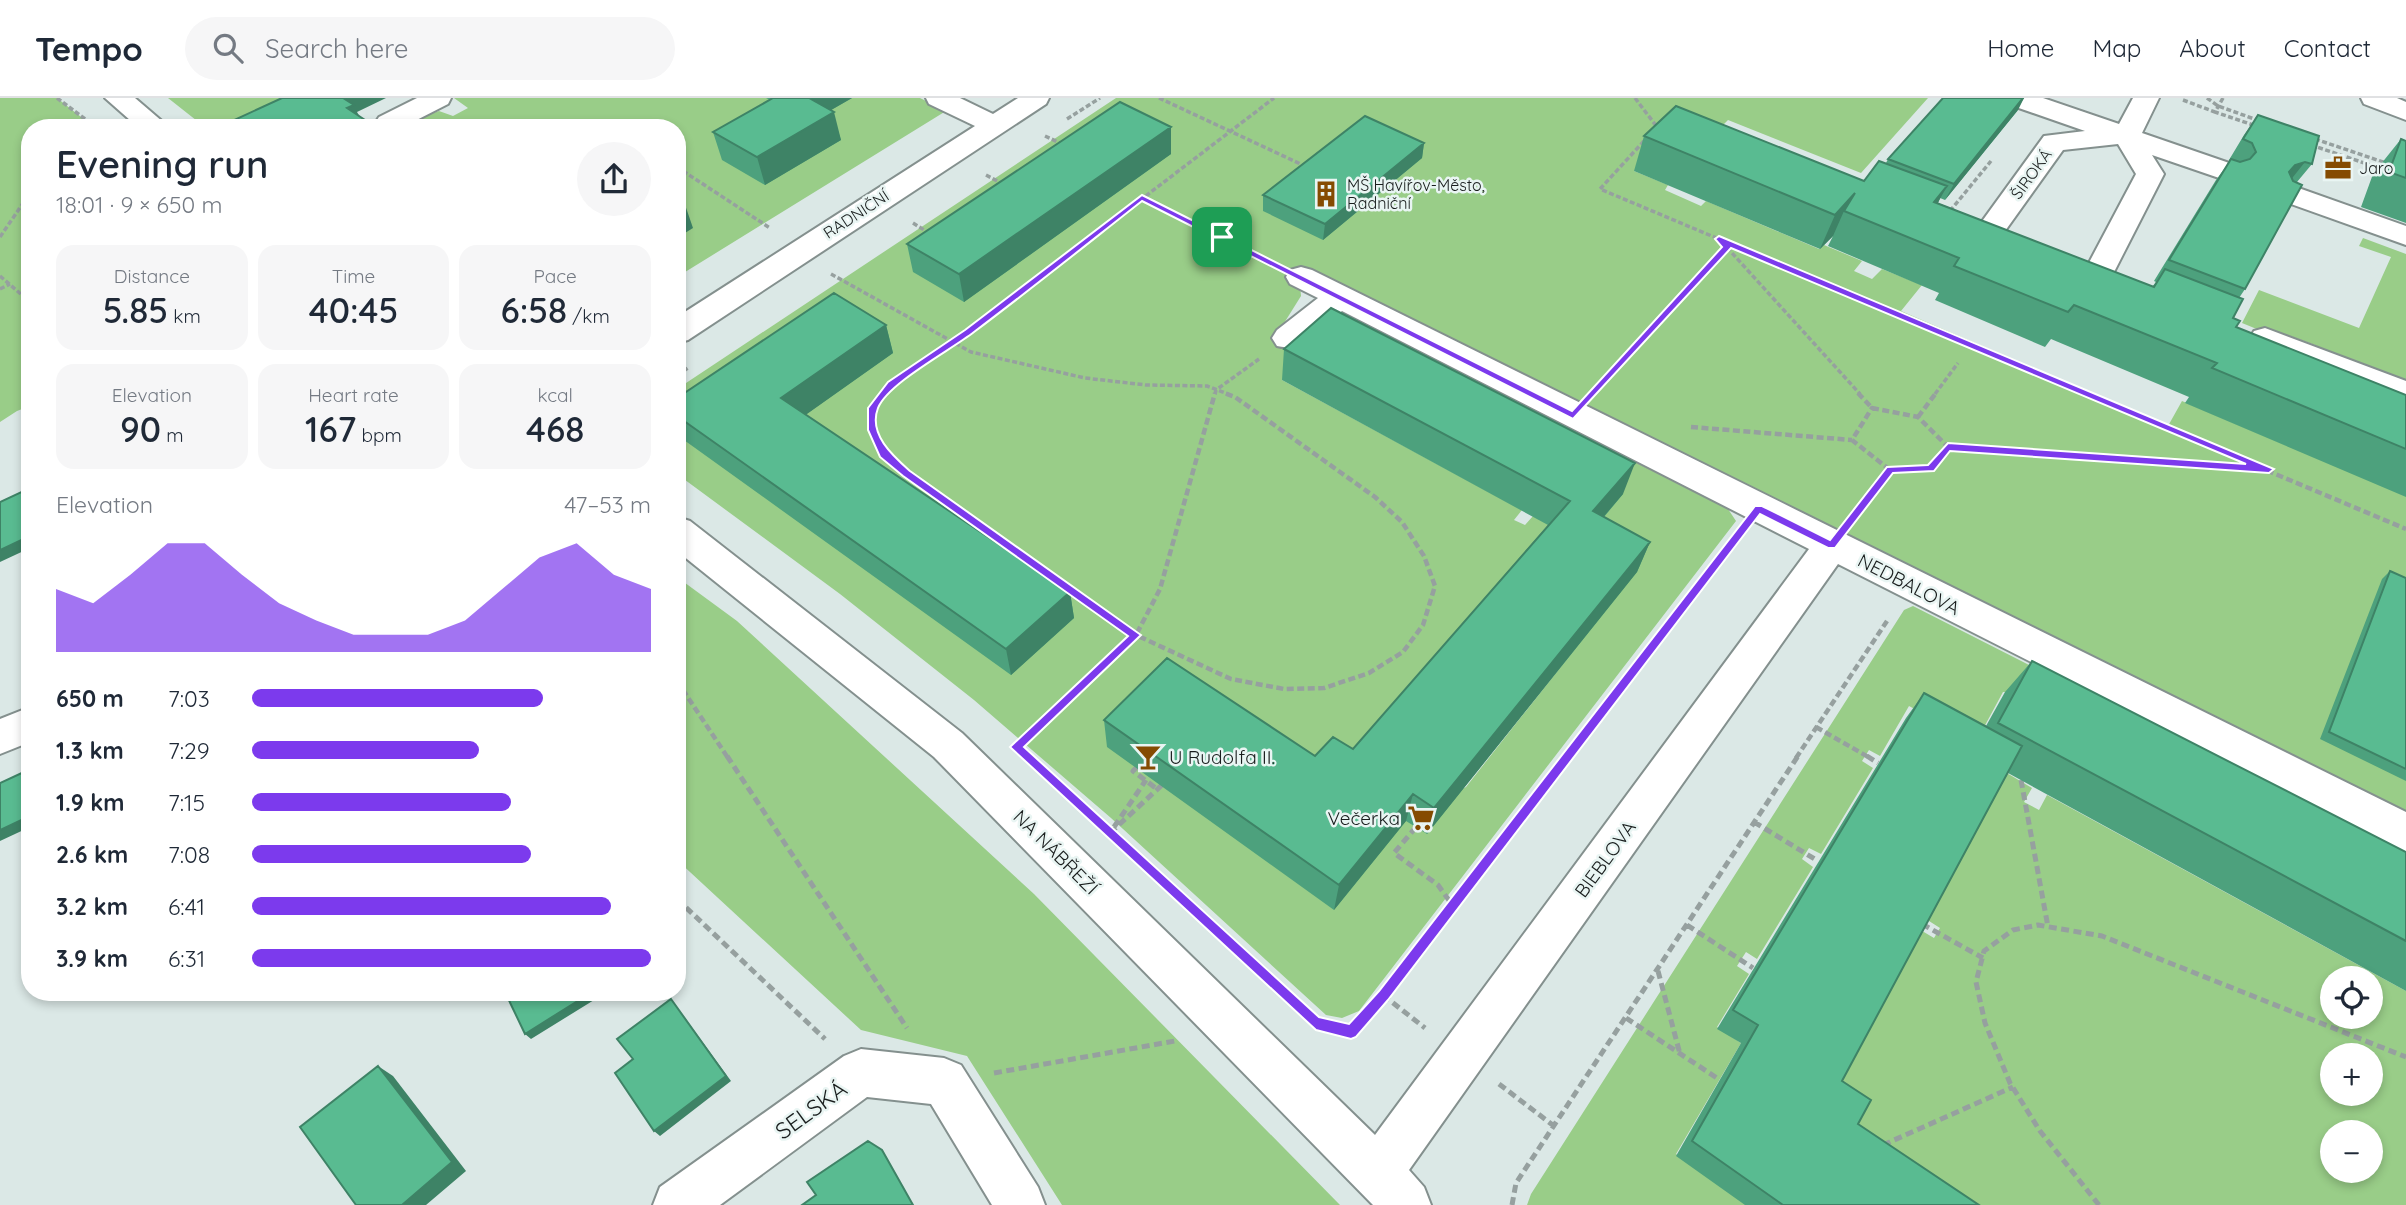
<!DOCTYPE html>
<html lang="en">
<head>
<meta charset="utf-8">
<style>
  :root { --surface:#fff; --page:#f6f6f7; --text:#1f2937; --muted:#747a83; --line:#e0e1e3; --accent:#7c3aed }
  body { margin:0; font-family:Quicksand,sans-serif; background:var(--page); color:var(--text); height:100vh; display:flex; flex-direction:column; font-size:26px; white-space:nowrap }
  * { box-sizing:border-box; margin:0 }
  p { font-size:23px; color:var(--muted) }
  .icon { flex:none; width:38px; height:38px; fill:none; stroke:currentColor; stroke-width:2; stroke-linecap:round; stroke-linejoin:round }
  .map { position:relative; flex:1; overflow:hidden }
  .details { position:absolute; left:21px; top:21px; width:665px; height:882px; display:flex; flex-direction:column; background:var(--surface); border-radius:28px; box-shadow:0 4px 10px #0003 }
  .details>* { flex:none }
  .buttons { position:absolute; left:2320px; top:868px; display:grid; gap:14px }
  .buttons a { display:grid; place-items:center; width:63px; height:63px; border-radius:50%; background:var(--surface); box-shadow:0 4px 10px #0003; font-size:35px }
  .pin { position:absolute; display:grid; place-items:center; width:60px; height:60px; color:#fff; margin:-30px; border-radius:14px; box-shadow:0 4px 10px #0006 }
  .round { display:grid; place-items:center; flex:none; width:74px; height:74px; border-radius:37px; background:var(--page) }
  .overview { display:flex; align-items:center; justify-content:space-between; height:119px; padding:0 35px }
  h1 { font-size:38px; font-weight:600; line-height:52px }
  .metrics { display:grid; grid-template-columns:repeat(3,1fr); gap:10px; height:119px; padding:7px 35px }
  .metrics div { display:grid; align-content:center; border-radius:18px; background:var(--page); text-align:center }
  .metrics b { font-size:35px; font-weight:600 }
  .metrics small { font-size:19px; font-weight:400 }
  .metrics p { font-size:19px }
  .chart { height:196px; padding:14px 35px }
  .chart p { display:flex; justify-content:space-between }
  .chart svg { width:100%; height:126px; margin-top:7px; fill:var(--accent); opacity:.7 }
  ul { padding:0 35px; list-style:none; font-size:23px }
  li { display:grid; grid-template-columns:112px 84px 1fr; align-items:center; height:52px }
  li i { height:18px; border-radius:9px; background:var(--accent) }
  header { display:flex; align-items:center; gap:42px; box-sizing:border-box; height:98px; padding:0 35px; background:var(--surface); border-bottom:2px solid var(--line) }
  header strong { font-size:33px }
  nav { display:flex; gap:38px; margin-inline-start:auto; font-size:24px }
  .search { width:490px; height:63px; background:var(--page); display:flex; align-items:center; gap:18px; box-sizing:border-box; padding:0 24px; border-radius:38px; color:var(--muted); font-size:26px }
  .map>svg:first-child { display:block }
  .green { fill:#99cd88; fill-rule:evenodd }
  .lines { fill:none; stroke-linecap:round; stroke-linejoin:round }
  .minor-casing { stroke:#84908e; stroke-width:4 }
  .path-far2 { stroke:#96a09f; stroke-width:3.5; stroke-dasharray:5 2.5; stroke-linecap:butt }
  .path-far1 { stroke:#96a09f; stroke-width:4.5; stroke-dasharray:7 3.5; stroke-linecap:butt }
  .path { stroke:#96a09f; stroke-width:5; stroke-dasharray:8 4.5; stroke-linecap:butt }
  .minor { fill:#fff; fill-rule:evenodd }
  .wall { fill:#4da17d }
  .shaded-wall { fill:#3e8366 }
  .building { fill:#59bb91; stroke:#3e8366; stroke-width:2 }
  .route { fill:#7c3aed; stroke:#fff; stroke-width:2; fill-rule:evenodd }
  .labels { text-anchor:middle; stroke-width:5; stroke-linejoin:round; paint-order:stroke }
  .far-poi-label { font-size:16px; fill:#191d1d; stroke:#e9f5f3; text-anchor:start }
  .far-street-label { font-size:16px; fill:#191d1d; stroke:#e9f5f3 }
  .street-label { font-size:19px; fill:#191d1d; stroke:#e9f5f3 }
  .poi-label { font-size:19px; fill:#191d1d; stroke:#e9f5f3; text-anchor:start }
  .near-street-label { font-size:23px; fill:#191d1d; stroke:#e9f5f3 }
</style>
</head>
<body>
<header>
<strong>Tempo</strong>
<div class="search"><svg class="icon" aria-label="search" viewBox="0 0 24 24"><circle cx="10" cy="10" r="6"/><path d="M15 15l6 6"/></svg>Search here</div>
<nav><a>Home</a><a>Map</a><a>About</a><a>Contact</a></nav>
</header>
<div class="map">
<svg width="2406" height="1107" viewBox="0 0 2406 1107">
  <rect width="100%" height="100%" fill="#dbe8e6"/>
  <path class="green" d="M0 0H57L95 30H30V308L17 313 0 324Z
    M168 0H318L272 30H206Z
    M454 0H920L946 13 677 179V30H389L439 13 453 18 468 10Z
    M1116 0H1928L1861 75 1728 22 1715 35 1634 73 1668 87 1665 92 1701 108 1706 103 1819 151 1824 147 1862 163 1854 173 1872 181 1882 171 1922 187 1901 213 2168 328 2182 303 2406 398V725L1300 187 1301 198 1276 238 1304 262 1282 282 1522 412 1514 422 1525 427 1533 418 1559 432 1406 720 1466 689 1637 472 1358 224 1728 411 1736 423 1359 913 1342 920 1326 917 1111 720 974 602 840 496 677 376V291Z
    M2363 140 2406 156V290L2313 253 2315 247 2268 230 2264 234 2242 225 2259 192 2359 230 2391 159 2359 148Z
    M677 479 737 523 1034 796 1340 1107H1062L967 958 861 932 677 762Z
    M1913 508 2406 759 2005 594H2003L1976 644 1909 608 1880 658 1869 652 1862 663 1873 670 1821 756 1809 750 1802 761 1813 769 1757 861 1746 854 1737 868 1749 876 1717 929 1741 945 1676 1056 1747 1107H1527L1531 1096 1904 512Z
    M2000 671 2032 690 2024 704 2039 712 2047 697 2406 893V1107H1934L1822 996 1912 827 1934 840 1940 830 1918 816ZM2333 880H2371V919H2333ZM2333 957H2371V996H2333ZM2333 1034H2371V1073H2333Z"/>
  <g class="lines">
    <g class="minor-casing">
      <path id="minor" d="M105 0H135L170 30H139Z
        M417 0H451L448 6 401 30H379L375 25 379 19Z
        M926 0H960L993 16 1018 0H1049L1046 6 688 242 677 245V219L975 28 929 6Z
        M2011 0H2043L2119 26 2133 0H2159L2142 35 2235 67 2239 73 2235 79 2225 82 2152 57 2164 76 2113 176 2109 183 2098 186 2087 183 2083 176 2136 76 2118 46 2063 52 2000 140 1990 142 1980 140 1975 133 2044 38 2085 33 2013 8Z
        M2361 0H2397L2406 4V22L2364 6Z
        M2290 87 2406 128V147L2280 102 2276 96 2280 90Z
        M1301 169 1312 172 2406 714V754L1838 466 1409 1072 1424 1089 1431 1107H1373L934 659 677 453V419L690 423 962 635 1375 1037 1809 451 1342 213C1323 228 1303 255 1277 248L1272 240 1277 232 1318 200 1290 186 1286 179 1290 172Z
        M2265 230 2406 283V308L2254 249 2249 241 2254 233Z
        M30 609V644L0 656V621Z
        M861 951 944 960 961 967 1038 1089 1045 1107H992L931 1006 867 999 720 1107H653L660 1089 844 958Z"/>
    </g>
    <path class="path-far2" d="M57 0 93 27
      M1159 0 1307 69
      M1635 0 1657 29
      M2207 0 2218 8 2260 23
      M2223 0 2215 14 2256 28
      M2183 2 2215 14
      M1067 21 1100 0
      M1045 38 1062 46
      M2315 41 2386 65
      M1644 43 1600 91 2087 296
      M2311 47 2382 71
      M683 73 770 130
      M986 77 1003 86
      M1142 100 1266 162
      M1950 113 1991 63
      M913 125 929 135
      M0 139 30 95
      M1722 144 1860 296
      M831 176 971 254 1085 280 1146 287 1207 288 1228 296
      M0 178 30 204
      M0 191 10 186
      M677 277 688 270
      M1600 289 1727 150
      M882 296 904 276 969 233 1274 0
      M1215 296 1216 292 1259 261
      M1935 296 1958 265"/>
    <path class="path-far1" d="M884 295C864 319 872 341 892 362L1136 537 1160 491 1215 295
      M1858 295 1872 310
      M2083 295 2406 431
      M1872 310 1918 319 1948 349 1931 370 1890 372 1852 342Z
      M1918 319 1936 295
      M1691 329 1852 342
      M1948 349 2265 371
      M1858 414 1890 372
      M677 583 728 660
      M1816 629 1870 660
      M1016 649 1136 537 1231 581 1284 591 1324 590 1369 575 1403 554 1423 527 1435 488 1424 458 1402 424 1375 399 1235 299 1224 295
      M1566 660 1736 440
      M1796 660 1889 520"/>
    <path class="path" d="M727 658 907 930
      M1867 658 1878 665
      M1137 669 1133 673 1157 691
      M1042 673 1316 925 1351 934 1383 897 1567 658
      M2021 682 2048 829
      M1754 724 1818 763
      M1114 729 1146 682
      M1416 729 1394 755 1438 787 1453 808
      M1110 735 1162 687
      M677 801 825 941
      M1922 826 1983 860
      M1687 827 1753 870
      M1658 873 1680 956
      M1383 897 1425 930
      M1626 920 1720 982
      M994 975 1175 943
      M1499 986 1554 1028
      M1883 1047 2013 989
      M1512 1107 1516 1085 1798 658
      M2099 1107 2040 1033 2010 985 1985 925 1976 884 1984 853 2013 832 2038 827 2102 838 2406 959"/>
    <use href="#minor" class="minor"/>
  </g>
  <path class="wall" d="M766 0H852L831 12 841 42 765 87 722 62 713 34 770 2Z
    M2018 12 1945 102 1940 100 1938 105 2152 189 2156 184 2154 183 2216 82 2230 63 2229 62 2244 37 2258 17 2312 66 2297 84 2245 191 2239 200 2233 220 2236 229 2406 297V399L2185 305 2189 299 2051 241 2045 249 1935 202 1939 195 1828 148 1833 138 1820 151 1634 73 1644 38 1864 83 1886 65 1888 61Z
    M1171 29V56L964 204 913 174 907 146Z
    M2401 41 2406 43V125L2361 109 2373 76Z
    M1424 45 1422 60 1323 142 1263 113V97Z
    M886 227 893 255 805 317 1070 494 1074 520 1011 577 677 337V300Z
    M1284 251 1623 396 1604 419 1650 444 1637 474 1427 736 1406 723 1334 812 1107 649 1104 622 1315 658 1353 651 1548 427 1282 282Z
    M2390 473 2406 480V683L2320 641 2382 481Z
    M2032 563 2406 754V893L2008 675 1842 983 1858 1026 1979 1107H1745L1676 1058 1741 945 1717 931 1906 620 1924 595 1986 628 2005 594Z"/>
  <path class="shaded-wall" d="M334 0H386L357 14 366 30Z
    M806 0H852L812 23Z
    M2023 0H2024L2018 12 1945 102 1954 86Z
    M834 14 841 42 765 87 757 59Z
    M1171 29V56L964 204 959 176Z
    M1424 45 1422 60 1323 142 1325 126Z
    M2305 64 2289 84 2279 87 2295 67Z
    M1947 88 1928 123 1934 104Z
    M1855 95 1844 113 1833 138 1820 151 1835 117Z
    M683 101 693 130 677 140V104Z
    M886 227 893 255 790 328 781 300Z
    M1635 365 1623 396 1582 444 1593 413Z
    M30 438V450L0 464V452Z
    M1650 444 1637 474 1427 736 1434 710Z
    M1070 494 1074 520 1011 577 1006 551Z
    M24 674 30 678V694Z
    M1413 696 1406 723 1334 812 1339 787Z
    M30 718V729L0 743V732Z
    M592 894H607L531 941 525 936Z
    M671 901 731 983 660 1038 654 1033Z
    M378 968 393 978 466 1073 426 1107H402Z"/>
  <path class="building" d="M282 0H343L354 7 347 10 377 30H217Z
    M773 0H809L834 14 757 59 713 34Z
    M1943 0H2023L1954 86 1888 61Z
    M1120 4 1171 29 959 176 907 146Z
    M1676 8 1864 83 1879 63 1947 88 1934 104 2154 189 2165 171 2243 201 2233 220 2240 223 2236 229 2406 297V351L2212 270 2217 265 2074 207 2068 214 1954 168 1959 160 1844 113 1855 95 1835 117 1644 38Z
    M2258 17 2319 38 2312 66 2305 64 2295 67 2289 74 2293 83 2302 87 2245 191 2169 162 2231 61 2240 64 2250 61 2256 54 2252 45 2243 41Z
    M1365 18 1424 45 1325 126 1263 97Z
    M2401 41 2406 43V80L2389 74Z
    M677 98 683 101 677 104Z
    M834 195 886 227 781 300 1070 494 1006 551 677 318V300Z
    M1331 210 1635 365 1593 413 1650 444 1434 710 1413 696 1339 787 1104 622 1167 560 1315 658 1333 639 1353 651 1570 403 1284 251Z
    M30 390V438L0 452V404Z
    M2390 473 2406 480V671L2329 634Z
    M2032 563 2406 754V843L1998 625Z
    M1924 595 2022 648 1842 983 1871 1002 1858 1026 1979 1107H1783L1692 1043 1758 927 1733 912Z
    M24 674 30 694V718L0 732V685Z
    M505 894H592L525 936Z
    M671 901 726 978 654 1033 615 975 633 961 617 941Z
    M378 968 452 1064 402 1107H356L300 1029Z
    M868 1043 882 1052 913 1107H802L816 1097 807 1084Z"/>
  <path class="route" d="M1142 97 1572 313 1722 149 1715 141 1719 138 2274 371 2269 375 1950 353 1934 373 1893 375 1835 450H1828L1760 416 1388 902 1356 939 1351 941 1316 932 1010 649 1128 538 903 378 880 359 868 332V310L888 284 965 232ZM1142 103 1573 321 1731 150 2246 366 1948 345 1928 367 1887 369 1830 442 1762 408H1755L1379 893 1349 926 1319 919 1024 649 1141 537 910 373C893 358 868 336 878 310 888 285 951 252 974 234 1030 192 1086 147 1142 103Z"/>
  <defs>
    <g id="office-bare" transform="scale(2.1)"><path d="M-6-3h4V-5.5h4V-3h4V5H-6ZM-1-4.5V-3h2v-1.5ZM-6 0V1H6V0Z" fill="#854b01" stroke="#e9f5f3" stroke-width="2.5" paint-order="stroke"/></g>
    <g id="building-bare" transform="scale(2.1)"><path d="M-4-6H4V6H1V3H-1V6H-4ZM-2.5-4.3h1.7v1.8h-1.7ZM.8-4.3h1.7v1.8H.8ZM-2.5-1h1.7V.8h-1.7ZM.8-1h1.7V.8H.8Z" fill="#854b01" stroke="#e9f5f3" stroke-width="2.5" paint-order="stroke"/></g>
    <g id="bar-bare" transform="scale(2.1)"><path d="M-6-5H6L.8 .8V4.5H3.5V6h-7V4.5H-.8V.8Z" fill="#854b01" stroke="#e9f5f3" stroke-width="2.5" paint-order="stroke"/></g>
    <g id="supermarket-bare" transform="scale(2.1)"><path d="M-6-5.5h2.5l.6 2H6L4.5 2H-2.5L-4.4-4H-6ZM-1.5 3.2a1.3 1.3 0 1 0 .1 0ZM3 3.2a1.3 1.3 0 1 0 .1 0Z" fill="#854b01" stroke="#e9f5f3" stroke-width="2.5" paint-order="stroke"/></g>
  </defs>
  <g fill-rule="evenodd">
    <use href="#office-bare" x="2338" y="70"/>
    <use href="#building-bare" x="1326" y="96"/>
    <use href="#bar-bare" x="1148" y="659"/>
    <use href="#supermarket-bare" x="1421" y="720"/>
  </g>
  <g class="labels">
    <g class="far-poi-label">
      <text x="2359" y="76">Jaro</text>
      <text x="1347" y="93">MŠ Havířov-Město,<tspan x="1347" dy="18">Radniční</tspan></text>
    </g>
    <g class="far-street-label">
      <text transform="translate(2031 76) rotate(-54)" y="6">ŠIROKÁ</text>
      <text transform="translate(856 116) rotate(-33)" y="6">RADNIČNÍ</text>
    </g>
    <g class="street-label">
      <text transform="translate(1909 486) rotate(27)" y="7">NEDBALOVA</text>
      <text transform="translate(1056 754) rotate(45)" y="7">NA NÁBŘEŽÍ</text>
      <text transform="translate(1605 761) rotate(-54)" y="7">BIEBLOVA</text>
    </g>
    <g class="poi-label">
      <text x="1169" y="666">U Rudolfa II.</text>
      <text x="1400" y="727" text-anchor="end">Večerka</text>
    </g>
    <g class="near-street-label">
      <text transform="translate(811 1012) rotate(-36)" y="8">SELSKÁ</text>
    </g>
  </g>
</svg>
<div class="buttons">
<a><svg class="icon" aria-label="locate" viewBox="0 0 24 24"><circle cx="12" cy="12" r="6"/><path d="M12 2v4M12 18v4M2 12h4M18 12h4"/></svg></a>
<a>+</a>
<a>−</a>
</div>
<div class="pin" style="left:1222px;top:139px;background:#1e9e55"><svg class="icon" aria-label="arrive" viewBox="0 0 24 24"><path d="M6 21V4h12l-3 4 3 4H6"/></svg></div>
<section class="details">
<div class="overview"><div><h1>Evening run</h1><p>18:01 · 9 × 650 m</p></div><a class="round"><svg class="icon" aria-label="share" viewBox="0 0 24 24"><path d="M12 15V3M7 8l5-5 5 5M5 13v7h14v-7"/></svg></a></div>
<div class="metrics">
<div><p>Distance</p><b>5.85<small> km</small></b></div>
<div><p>Time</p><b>40:45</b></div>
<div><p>Pace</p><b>6:58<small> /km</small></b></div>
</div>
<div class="metrics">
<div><p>Elevation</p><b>90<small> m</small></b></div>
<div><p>Heart rate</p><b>167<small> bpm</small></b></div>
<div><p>kcal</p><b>468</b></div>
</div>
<div class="chart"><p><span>Elevation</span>47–53 m</p>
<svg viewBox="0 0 160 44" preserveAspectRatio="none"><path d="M0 44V22L10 27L20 17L30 6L40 6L50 17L60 27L70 33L80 38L90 38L100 38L110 33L120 22L130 11L140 6L150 17L160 22V44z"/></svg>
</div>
<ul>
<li><b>650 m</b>7:03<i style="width:73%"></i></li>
<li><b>1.3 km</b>7:29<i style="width:57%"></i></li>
<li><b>1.9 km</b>7:15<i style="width:65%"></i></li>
<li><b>2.6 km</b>7:08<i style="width:70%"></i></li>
<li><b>3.2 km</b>6:41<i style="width:90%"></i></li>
<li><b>3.9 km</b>6:31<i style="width:100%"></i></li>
</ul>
</section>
</div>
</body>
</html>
